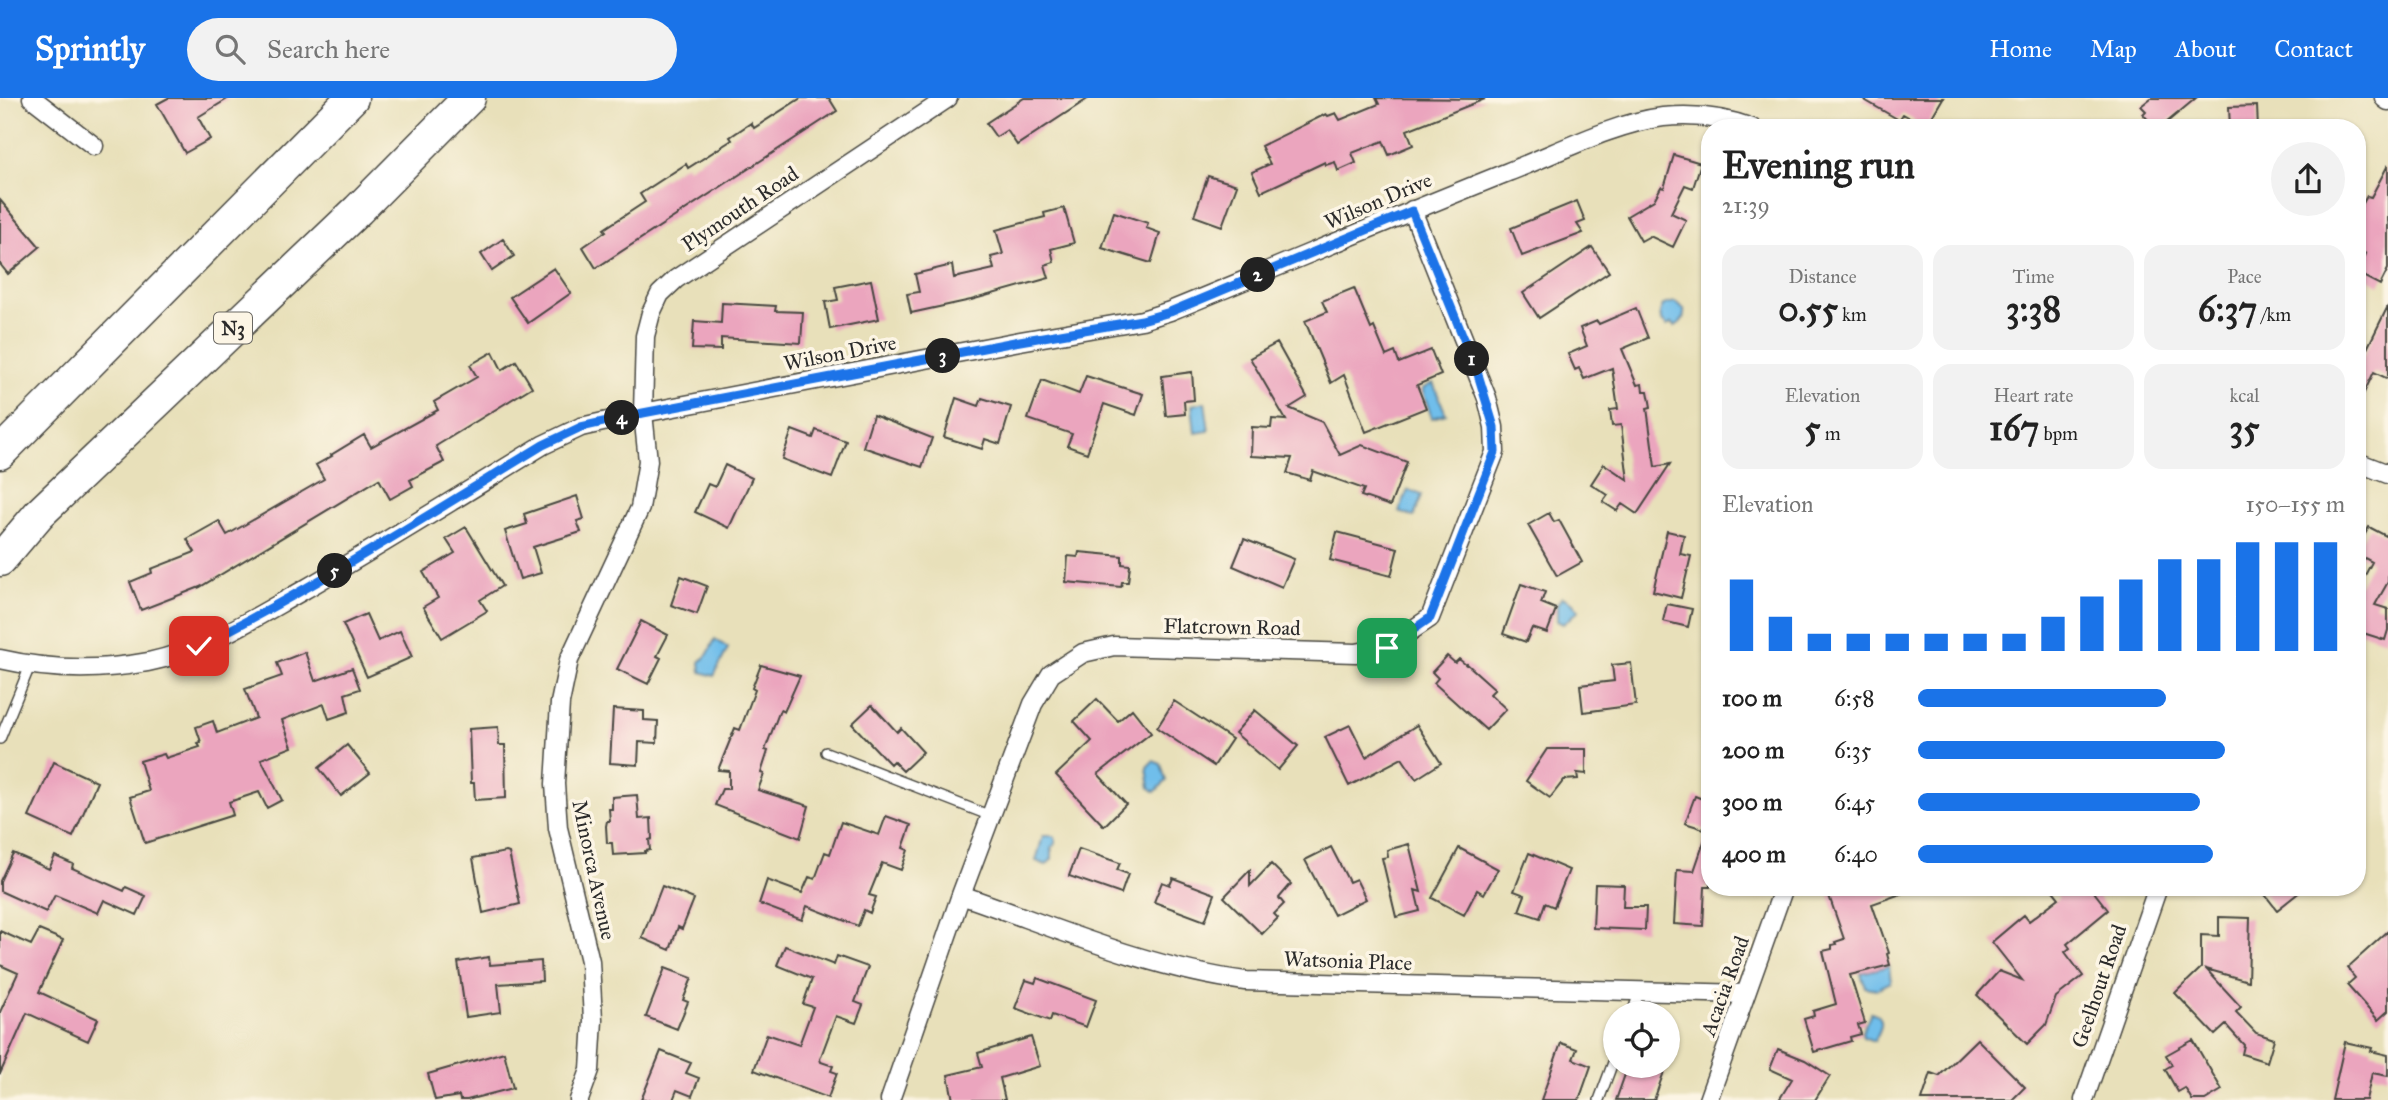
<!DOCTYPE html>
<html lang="en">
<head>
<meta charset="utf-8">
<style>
  :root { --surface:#fff; --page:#f2f2f2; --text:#222; --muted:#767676; --accent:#1a73e8 }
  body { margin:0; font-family:"IM FELL Great Primer",serif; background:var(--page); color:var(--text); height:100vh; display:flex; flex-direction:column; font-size:26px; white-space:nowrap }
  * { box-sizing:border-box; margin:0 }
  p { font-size:23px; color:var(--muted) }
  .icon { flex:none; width:38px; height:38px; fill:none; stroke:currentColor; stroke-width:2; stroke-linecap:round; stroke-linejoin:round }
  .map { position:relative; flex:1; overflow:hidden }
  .side { position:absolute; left:1701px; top:21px; width:665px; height:777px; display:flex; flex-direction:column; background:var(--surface); border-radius:28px; box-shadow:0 2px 5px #0004 }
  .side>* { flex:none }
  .fabs { position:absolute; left:1603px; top:903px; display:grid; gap:14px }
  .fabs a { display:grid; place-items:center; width:77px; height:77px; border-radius:50%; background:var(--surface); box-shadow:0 2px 5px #0004; font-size:35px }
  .pin { position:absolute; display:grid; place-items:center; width:60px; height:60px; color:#fff; margin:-30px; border-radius:14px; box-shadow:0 4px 10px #0006 }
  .km { position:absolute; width:35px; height:35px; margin:-18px; border-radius:50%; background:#222; color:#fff; font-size:19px; line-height:35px; text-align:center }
  .round { display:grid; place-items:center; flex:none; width:74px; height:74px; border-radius:37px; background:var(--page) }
  .overview { display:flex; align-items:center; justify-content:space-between; height:119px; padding:0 21px }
  h1 { font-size:38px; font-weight:800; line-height:52px }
  .figures { display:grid; grid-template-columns:repeat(3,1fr); gap:10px; height:119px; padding:7px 21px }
  .figures div { display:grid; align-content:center; border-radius:18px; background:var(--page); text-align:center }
  .figures b { font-size:35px; font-weight:800 }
  .figures small { font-size:19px; font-weight:400 }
  .figures p { font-size:19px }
  .chart { height:196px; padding:14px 21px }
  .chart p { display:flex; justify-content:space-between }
  .chart svg { width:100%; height:126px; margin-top:7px; stroke:var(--accent); stroke-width:6 }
  ul { padding:0 21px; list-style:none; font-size:23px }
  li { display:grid; grid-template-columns:112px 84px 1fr; align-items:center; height:52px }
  li i { height:18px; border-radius:9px; background:var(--accent) }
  header { display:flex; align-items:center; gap:42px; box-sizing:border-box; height:98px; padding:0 35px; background:var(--accent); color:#fff }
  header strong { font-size:33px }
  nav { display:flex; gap:38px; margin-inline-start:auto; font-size:24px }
  .search { width:490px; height:63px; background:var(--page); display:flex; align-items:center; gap:18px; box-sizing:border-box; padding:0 24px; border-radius:38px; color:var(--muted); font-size:26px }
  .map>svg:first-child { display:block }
  .water { fill:#70beeb; stroke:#4e748b; stroke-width:2 }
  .building { fill:#eba5be }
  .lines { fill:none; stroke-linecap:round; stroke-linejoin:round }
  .lane-casing { stroke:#474640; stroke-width:12 }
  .street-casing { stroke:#474640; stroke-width:21 }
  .highway-casing { stroke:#474640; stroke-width:35 }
  .lane { stroke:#fff; stroke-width:9 }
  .street { stroke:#fff; stroke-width:18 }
  .highway { stroke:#fff; stroke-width:32 }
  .route-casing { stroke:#fff; stroke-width:14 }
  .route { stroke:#1a73e8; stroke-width:9 }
  .labels { text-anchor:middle; stroke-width:7; stroke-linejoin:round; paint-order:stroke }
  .shield { fill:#fcf5e5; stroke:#6a6863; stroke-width:2 }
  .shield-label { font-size:19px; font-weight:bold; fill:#2b2b2b }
  .street-label { font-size:21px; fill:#2b2b2b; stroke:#fcf5e5 }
</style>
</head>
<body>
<header>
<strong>Sprintly</strong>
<div class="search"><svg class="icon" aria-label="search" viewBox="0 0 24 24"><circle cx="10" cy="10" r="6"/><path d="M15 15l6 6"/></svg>Search here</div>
<nav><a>Home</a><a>Map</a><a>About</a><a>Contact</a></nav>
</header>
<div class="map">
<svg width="2388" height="1002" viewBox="0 0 2388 1002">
  <rect width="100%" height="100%" fill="#fcf5e5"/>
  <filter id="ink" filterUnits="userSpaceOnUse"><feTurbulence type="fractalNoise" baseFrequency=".0143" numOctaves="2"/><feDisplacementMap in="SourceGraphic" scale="14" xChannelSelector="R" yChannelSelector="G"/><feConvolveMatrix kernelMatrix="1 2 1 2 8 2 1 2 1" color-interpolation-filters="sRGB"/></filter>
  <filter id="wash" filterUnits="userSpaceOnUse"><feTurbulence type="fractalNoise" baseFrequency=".00686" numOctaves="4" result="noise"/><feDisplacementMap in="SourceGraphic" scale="28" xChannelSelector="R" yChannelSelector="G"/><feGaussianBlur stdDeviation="1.57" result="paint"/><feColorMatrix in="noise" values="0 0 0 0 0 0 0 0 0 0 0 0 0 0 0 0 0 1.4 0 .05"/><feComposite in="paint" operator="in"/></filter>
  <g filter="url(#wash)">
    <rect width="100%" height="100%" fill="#e8e0ba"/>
    <path class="water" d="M1675 204 1684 211C1685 219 1682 225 1675 228L1672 225 1667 228 1661 222 1660 214 1663 207Z
      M1433 285 1446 316 1432 320 1422 291Z
      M1205 304 1209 333 1195 335 1192 307Z
      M1408 392 1422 397 1414 419 1399 414Z
      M1562 499 1572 504 1579 512 1563 526 1557 523V506Z
      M715 541 728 550 714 578 701 574 700 564 708 556Z
      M1153 663 1161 666 1166 683 1155 694 1150 690 1147 669Z
      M1043 738H1054L1056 743 1052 751V761L1046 767 1036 763Z
      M1889 868 1891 884 1877 891 1865 889 1861 875Z
      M1871 914C1887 918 1881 932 1874 943L1863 939 1862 934Z"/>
    <g id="blocks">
      <path class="building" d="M168 0H229L198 19 210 41 185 55 157 6Z
        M801 0H829L837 13 596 170 583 149 606 133 604 131 645 104 640 96 686 66 688 70 732 42 730 39 751 25 754 30Z
        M1024 0H1089L1017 47 1007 32 996 39 986 25Z
        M1376 0 1485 1 1407 32 1413 47 1389 57 1383 43 1352 55 1356 65 1338 73 1335 64 1326 67 1325 64 1261 94 1252 74 1270 66 1261 48 1326 16 1328 18 1336 15 1340 22 1379 6Z
        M1861 0H1943L1926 29 1903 16 1899 22Z
        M2151 0H2196L2160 30H2155L2143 16 2146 13 2141 8Z
        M2257 8 2258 30H2230L2229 9Z
        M1674 57 1701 65 1693 90 1685 87 1671 115 1686 122 1673 149 1650 138 1641 143 1627 118 1654 102 1661 89 1664 90Z
        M2388 67V171L2380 187 2357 175 2366 156 2357 151V116L2367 98 2371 99Z
        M1208 78 1237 87 1222 128 1194 118Z
        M0 102 40 149 8 176 0 166Z
        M1577 103 1585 123 1577 126 1583 135 1522 158 1511 130Z
        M1064 110 1074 145 1051 151 1054 164 1045 167 1049 180 971 202 911 215 907 196 919 194 915 176 952 167 954 180 994 171 991 159 1003 156 996 132 1045 119 1044 115Z
        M1114 114 1148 125 1146 130 1160 135 1151 165 1102 150Z
        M503 141 514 158 492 173 481 156Z
        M1592 149 1609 174 1539 220 1523 195Z
        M554 170 571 195 528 225 510 199Z
        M871 182 879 221 830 231 825 204 838 202 835 189Z
        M1354 190 1371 231 1374 229 1386 258 1395 254 1399 265 1431 252 1441 277 1417 287 1426 310 1366 334 1344 277 1331 285 1305 223 1327 214 1322 203Z
        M722 205 776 208 775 213 803 214 801 245 721 240V252L692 251 694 223 721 225Z
        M2388 208V281L2374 274 2357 309V271Z
        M1636 210 1648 240 1622 251 1637 287 1642 286 1643 293H1648L1651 309 1647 310 1655 369 1670 366 1637 416 1622 406 1617 413 1603 404 1608 397 1591 386 1604 366 1628 382 1621 327 1612 328 1610 312 1618 311 1612 270 1584 281 1579 270 1575 272 1568 256 1587 248 1580 230 1597 223 1599 226Z
        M1277 245 1307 299 1289 310 1322 324 1340 357 1362 347 1407 364 1390 408 1361 398 1364 391 1313 373 1310 382 1287 375 1292 360 1251 358 1252 329 1271 330 1272 321 1286 322 1250 260Z
        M493 254 502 272 516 263 532 289 436 348 444 364 410 382 413 388 390 401 379 381 200 489 141 512 130 484 152 475 151 471 195 454 187 441 219 423 227 437 324 381 316 367 332 358 331 357 364 337 371 349 438 312 434 304 477 279 470 267Z
        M1192 274 1194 302 1184 303 1185 316 1166 318 1162 278Z
        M1086 278 1143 296 1136 317 1104 306 1087 355 1067 348 1072 336 1028 321 1042 282 1079 296Z
        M956 300 979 308 982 300 1011 309 1000 346 985 341 982 351 944 339Z
        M873 317 932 340 922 369 863 349Z
        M792 332 813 340 816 332 846 343 832 380 782 361Z
        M725 367 752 380 729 430 695 414 708 386 715 389Z
        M577 398 584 421 577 423 581 434 533 449 541 475 520 481 505 433 527 426 524 416Z
        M1549 415 1554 424 1559 422 1582 464 1557 478 1528 427Z
        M466 429 502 488 480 502 487 513 442 540 423 509 438 500 423 474 455 455 446 441Z
        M2369 429 2386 438 2388 435V484L2375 507 2388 511V532L2385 542 2360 534 2357 539V488L2360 487 2372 464 2357 456V450Z
        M1667 433 1684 437 1680 456 1691 458 1681 500 1653 493Z
        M1337 434 1398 450 1391 478 1330 462Z
        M1244 441 1294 461 1282 489 1233 468Z
        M1079 454 1122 458V466L1130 467 1128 484H1122L1121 489 1066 484 1068 458 1078 459Z
        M681 478 707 488 697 516 671 507Z
        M1521 486 1545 494 1541 505 1556 511 1547 535 1532 530 1526 544 1503 536Z
        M1667 506 1692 511 1688 529 1663 523Z
        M366 516 378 543 400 533 412 559 367 579 343 526Z
        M641 523 668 537 657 558 661 560 648 586 617 571Z
        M305 554 315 583 352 570 360 591 345 596 349 614 329 621 324 606 282 622 292 649 261 661 282 702 267 710 259 694 229 704 233 717 145 745 130 699 149 693 140 663 164 656 166 660 200 649 198 645 201 644 196 629 213 623 217 635 256 620 245 591 282 578 277 565Z
        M1447 558 1455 565 1459 561 1466 567 1467 566 1495 591 1490 596 1506 611 1486 632 1434 585 1438 580 1432 574Z
        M1631 565 1636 607 1583 614 1580 587 1614 583 1612 567Z
        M761 567 800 578 784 614 780 612 765 652 768 653 761 675 764 676 758 692 809 708 800 740 715 707 722 691H729V673L718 672 735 630 740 632 755 592 752 590Z
        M1097 601 1118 623 1132 611 1151 635 1098 676 1126 706 1104 728 1056 677 1092 643 1074 623Z
        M1174 603 1232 641 1214 668 1157 630Z
        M872 607 897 634 901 630 923 654 903 673 893 663 890 666 852 626Z
        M613 611 644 613V622L658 623 657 645 639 644 638 667 610 665Z
        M1255 612 1298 648 1278 672 1235 635Z
        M1350 627 1366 659 1417 627 1441 665 1416 681 1402 660 1349 688 1325 639Z
        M498 629 499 647H505L506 700 475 702 474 685H471L469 631Z
        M347 647 370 675 341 698 319 670Z
        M1547 651H1586V676L1577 675 1578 681 1564 682 1550 700 1526 683Z
        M54 664 97 684 73 739 29 719Z
        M637 697 639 721 651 720 652 741 649 742 650 752 645 753V755L613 757 612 745H607L606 728 607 723H610L609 711H612V699Z
        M1695 698 1710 704V733L1685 725Z
        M886 718 911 727 903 750 908 752 901 772 882 765 869 797 876 799 870 815 864 812 858 828 807 808 802 822 759 806 767 782 802 795 809 779 815 781 825 754 830 756 841 724 879 737Z
        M1707 735H1710V789H1705L1703 828 1674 826 1677 772 1694 773Z
        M1409 746 1421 794 1415 792 1420 813 1396 819 1382 760 1388 759 1387 752Z
        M1331 749 1349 784 1356 781 1366 801 1334 817 1305 762Z
        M1459 750 1498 771 1484 796 1477 792 1464 817 1432 800Z
        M1079 751 1120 765 1117 772 1128 776 1121 796 1069 778Z
        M506 754 509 755 520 806 483 815 473 760Z
        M13 755 49 771 55 758 73 766 72 770 124 793 126 789 146 798 137 817 104 802 98 815 55 797 46 814 0 793V783Z
        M1529 755 1569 772 1554 809 1545 805 1540 820 1519 813 1525 797 1514 793Z
        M1271 766 1291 786 1279 800 1284 806 1274 816 1278 820 1262 836 1224 799 1250 772V788Z
        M1173 780 1215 796 1205 823 1154 804 1162 784 1170 787Z
        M1595 786 1624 787 1623 809H1646L1645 832 1593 830Z
        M662 788 694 801 682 831 678 829 670 852 642 840Z
        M1826 789H1912V792L1872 806 1889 855 1887 856 1890 867 1850 877 1865 925 1858 927 1861 936 1850 939 1851 943 1814 954 1804 921 1814 918 1813 913 1836 906 1823 853 1832 851V847L1836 846 1835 844 1844 841Z
        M2050 789H2090L2108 812 2067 846 2070 850 2065 854 2083 878 2056 899 2046 927 2027 946 1977 897 1999 873 2022 882 1992 844 2024 817 2029 823 2059 800Z
        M2259 789H2306L2277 812Z
        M2219 819 2250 820 2248 883 2206 871 2241 909 2236 914 2256 935 2274 941 2267 964 2242 956 2244 947 2226 927 2215 937 2175 895 2201 870V837L2219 838Z
        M39 832 63 842 39 894 98 921 88 943 27 915 0 976V914L18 875 0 867V833L31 847Z
        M2388 833V913L2378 922 2347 887 2355 880 2347 870Z
        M785 848 834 867 837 858 868 869 855 904 863 907 856 925 836 918 820 961 821 964 833 968 831 973 837 975 828 1000 754 972 767 936 799 947 813 909 803 906 812 881 777 867Z
        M489 859 490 867 541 863 542 883 498 886 501 914 466 919 458 864Z
        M665 870 692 880 683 902 688 904 677 931 646 919Z
        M1037 880 1096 902 1086 929 1052 917 1050 923 1015 910 1026 882 1035 885Z
        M1031 939 1040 968 1000 980 1005 1002H953L948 977 982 969 978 955Z
        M1977 941 2025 989 2012 1002H1922L1931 975 1939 978Z
        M2193 942 2222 992 2205 1002H2192L2185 990 2178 994 2165 971 2172 967 2166 957Z
        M2345 944 2372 950 2371 953 2388 957V978L2372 975 2366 1002H2332Z
        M1561 945 1577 951 1573 961 1591 968 1579 1002H1541Z
        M1778 951 1805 962 1830 978 1815 1002H1779L1792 981 1770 971Z
        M661 953 691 965 686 975 699 980 692 998 677 992 673 1002H641Z
        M504 954 513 990 467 1002H460L459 998 435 1002 428 976Z
        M1628 968H1666L1654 1002H1616Z"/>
    </g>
  </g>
  <g filter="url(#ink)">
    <use href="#blocks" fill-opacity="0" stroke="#474640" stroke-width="2"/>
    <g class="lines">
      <g class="lane-casing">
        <path id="lane" d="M0 641 30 568
          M826 654 991 718
          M1632 915 1639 895
          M1599 1002 1615 959"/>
      </g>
      <g class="street-casing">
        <path id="street" d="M32 0 94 48
          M2384 0 2388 3
          M2357 364 2388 376
          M0 561C48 572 99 573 148 564 203 553 254 520 302 493 383 446 463 396 543 347L581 329 643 315 1020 243 1142 222 1170 213C1283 167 1395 119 1508 74 1555 56 1614 25 1663 19 1694 16 1723 19 1752 30
          M961 797C1054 829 1147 870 1245 883L1746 896
          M579 1002 590 972 593 922 590 863 558 730 555 686 560 605 569 562 640 410 648 363 643 315 645 238 651 215 660 196 676 181 948 0
          M890 1002 961 797 1033 606 1051 576 1083 555 1114 548 1356 555 1387 549 1430 520 1495 354 1494 329 1487 300 1412 112
          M1708 1002 1784 789
          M2084 1002 2158 789"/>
      </g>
      <g class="highway-casing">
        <path id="highway" d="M0 355 352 0
          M0 462 39 416 358 112 469 0"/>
      </g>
      <use href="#lane" class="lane"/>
      <use href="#street" class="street"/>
      <use href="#highway" class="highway"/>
    </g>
  </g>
  <g class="lines" filter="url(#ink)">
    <g class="route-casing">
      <path id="route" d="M199 548C317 488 430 416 543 347L581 329 643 315 1020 243 1142 222 1170 214 1412 113 1477 273 1494 329 1495 354 1430 520 1387 550"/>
    </g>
    <use href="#route" class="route"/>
  </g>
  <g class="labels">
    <rect class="shield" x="214" y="214.5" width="38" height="31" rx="5"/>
    <g class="shield-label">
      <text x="233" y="237">N3</text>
    </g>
    <g class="street-label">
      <text transform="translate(1378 103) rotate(-23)" y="7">Wilson Drive</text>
      <text transform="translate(740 111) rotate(-34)" y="7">Plymouth Road</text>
      <text transform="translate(840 255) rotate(-11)" y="7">Wilson Drive</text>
      <text transform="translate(1232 529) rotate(1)" y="7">Flatcrown Road</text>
      <text transform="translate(594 772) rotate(78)" y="7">Minorca Avenue</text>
      <text transform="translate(1348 863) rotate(2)" y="7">Watsonia Place</text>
      <text transform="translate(1725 888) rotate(-70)" y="7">Acacia Road</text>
      <text transform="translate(2099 888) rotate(-71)" y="7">Geelhout Road</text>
    </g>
  </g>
</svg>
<div class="fabs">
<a><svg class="icon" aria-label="locate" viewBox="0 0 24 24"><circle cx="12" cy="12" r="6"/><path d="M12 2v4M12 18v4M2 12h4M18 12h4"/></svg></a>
</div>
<div class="pin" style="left:1387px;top:550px;background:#1e9e55"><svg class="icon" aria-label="arrive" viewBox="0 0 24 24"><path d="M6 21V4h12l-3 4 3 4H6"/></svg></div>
<div class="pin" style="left:199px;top:548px;background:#d93025"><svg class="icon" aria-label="check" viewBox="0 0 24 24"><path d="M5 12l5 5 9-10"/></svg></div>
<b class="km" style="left:1472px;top:261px">1</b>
<b class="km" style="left:1258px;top:177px">2</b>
<b class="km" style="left:943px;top:258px">3</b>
<b class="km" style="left:622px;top:320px">4</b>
<b class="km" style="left:335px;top:473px">5</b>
<section class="side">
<div class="overview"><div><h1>Evening run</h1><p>21:39</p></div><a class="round"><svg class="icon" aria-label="share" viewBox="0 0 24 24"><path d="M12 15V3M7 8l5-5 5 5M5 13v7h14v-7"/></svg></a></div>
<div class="figures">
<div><p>Distance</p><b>0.55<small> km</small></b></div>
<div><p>Time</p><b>3:38</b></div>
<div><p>Pace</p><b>6:37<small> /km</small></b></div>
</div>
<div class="figures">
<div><p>Elevation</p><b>5<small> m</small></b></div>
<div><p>Heart rate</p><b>167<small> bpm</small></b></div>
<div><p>kcal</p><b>35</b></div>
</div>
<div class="chart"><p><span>Elevation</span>150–155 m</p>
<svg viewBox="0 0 160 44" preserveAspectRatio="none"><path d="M5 44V19M15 44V32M25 44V38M35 44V38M45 44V38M55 44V38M65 44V38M75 44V38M85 44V32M95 44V25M105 44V19M115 44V12M125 44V12M135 44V6M145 44V6M155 44V6"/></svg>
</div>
<ul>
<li><b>100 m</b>6:58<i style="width:58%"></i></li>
<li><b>200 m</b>6:35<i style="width:72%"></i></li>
<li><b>300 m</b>6:45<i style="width:66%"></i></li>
<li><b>400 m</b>6:40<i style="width:69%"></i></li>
</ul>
</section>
</div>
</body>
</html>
